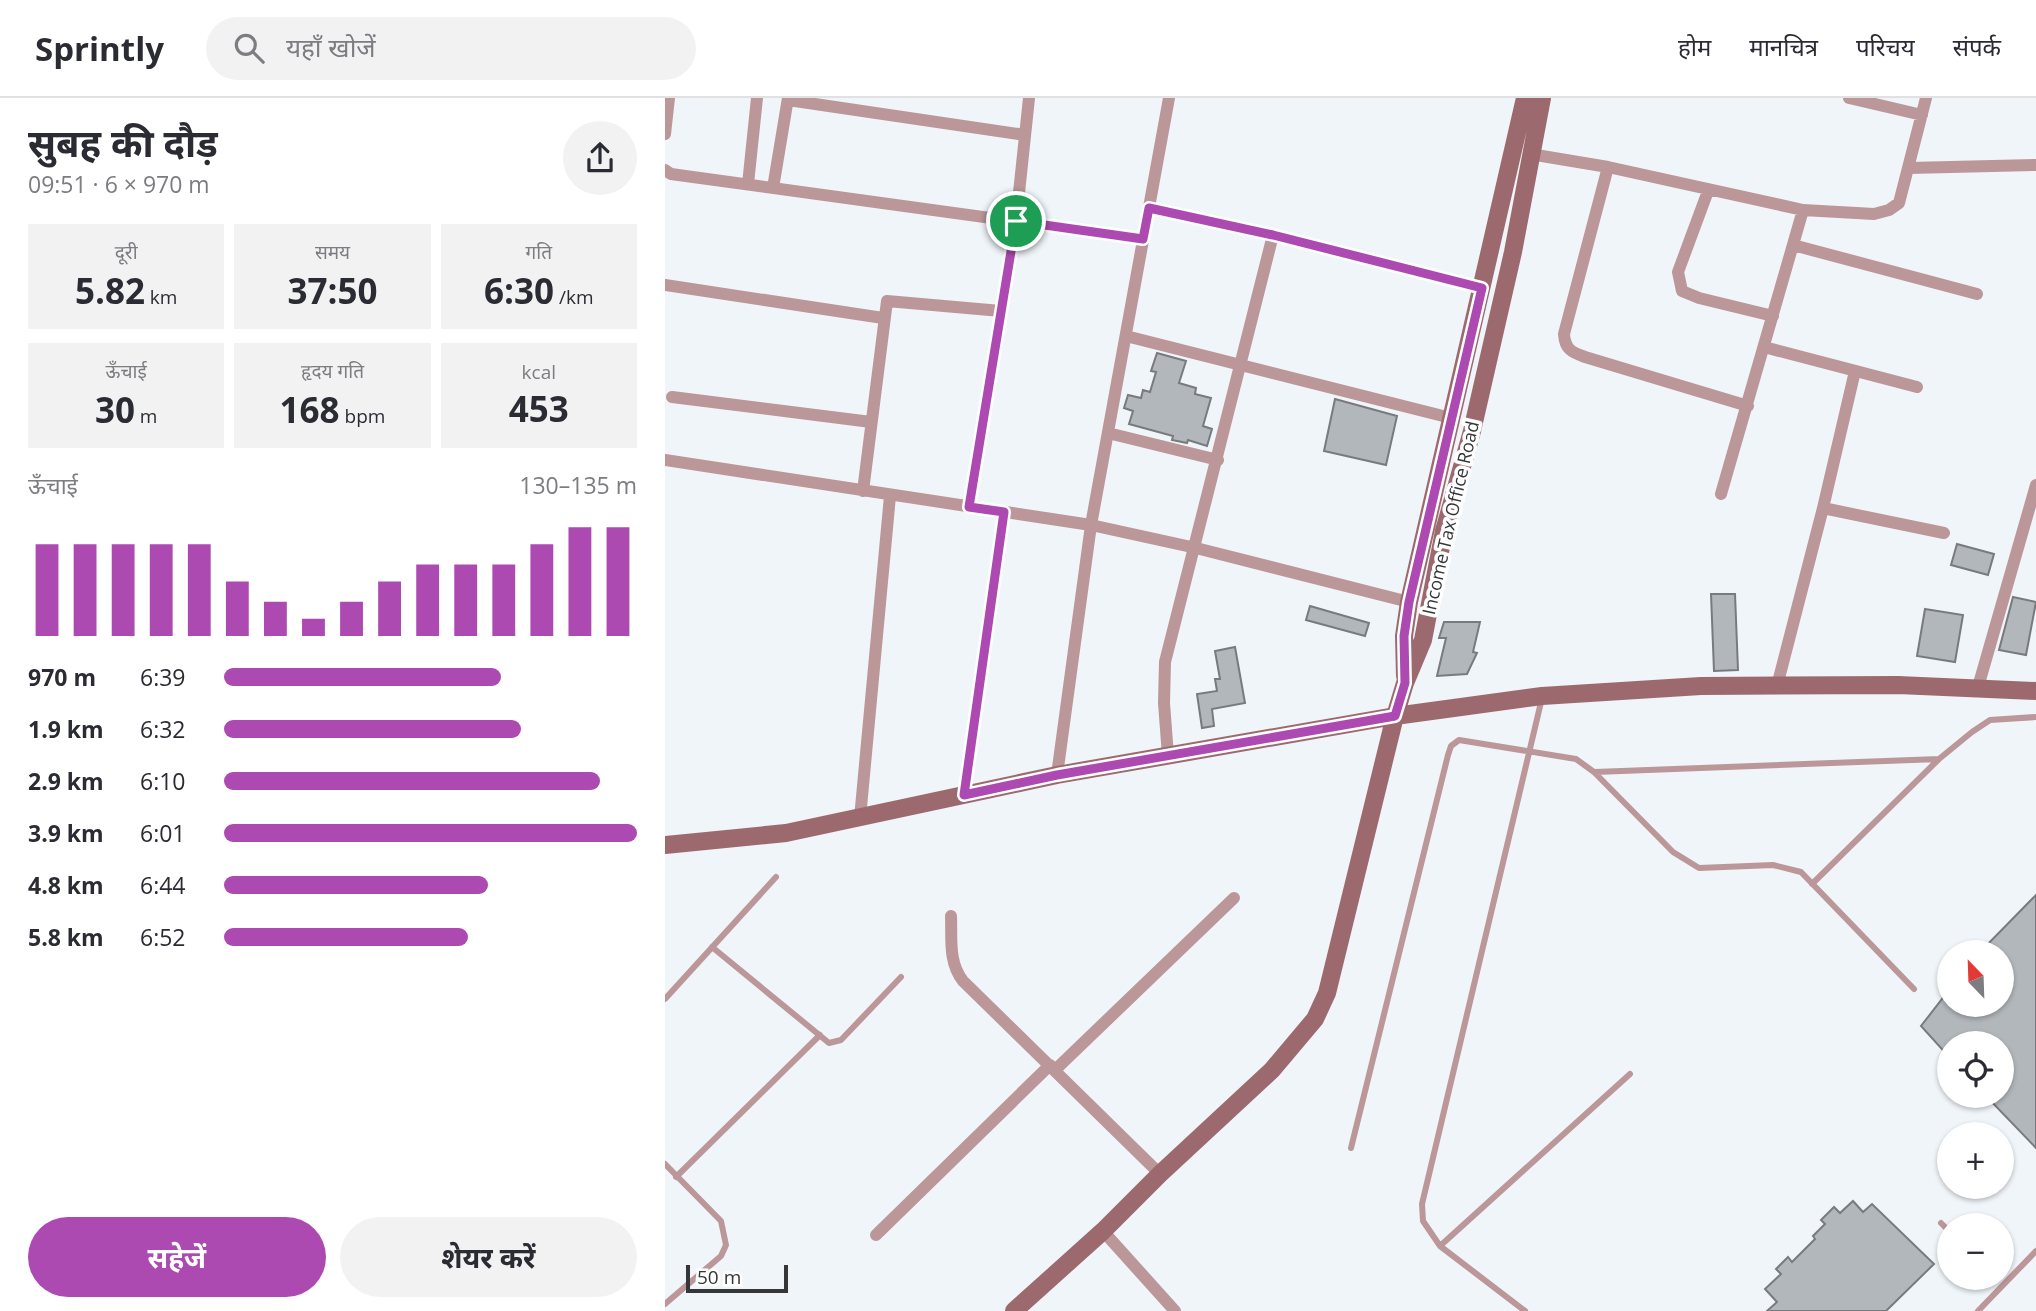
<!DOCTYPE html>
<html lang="hi">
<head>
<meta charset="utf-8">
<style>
  :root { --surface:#fff; --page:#f2f2f3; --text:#2b2b33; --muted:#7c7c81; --line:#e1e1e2; --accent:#ad4ab1 }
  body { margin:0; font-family:"Open Sans","Noto Sans Devanagari",sans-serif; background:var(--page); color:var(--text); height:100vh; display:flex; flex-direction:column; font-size:26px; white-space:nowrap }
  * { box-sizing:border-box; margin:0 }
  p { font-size:23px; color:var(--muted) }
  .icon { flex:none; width:38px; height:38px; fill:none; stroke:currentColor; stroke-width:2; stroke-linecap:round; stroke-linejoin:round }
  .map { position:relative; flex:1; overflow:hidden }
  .details { display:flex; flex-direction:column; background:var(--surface); width:665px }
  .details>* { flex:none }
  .needle { width:46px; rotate:337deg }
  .controls { position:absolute; left:1272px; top:842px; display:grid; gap:14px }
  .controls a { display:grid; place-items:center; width:77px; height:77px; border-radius:50%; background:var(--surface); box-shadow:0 2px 5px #0004; font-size:35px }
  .scale { position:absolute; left:21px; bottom:18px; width:102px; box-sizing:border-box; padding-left:7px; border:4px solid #353638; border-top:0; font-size:19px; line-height:24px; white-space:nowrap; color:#353638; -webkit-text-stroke:5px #fff; paint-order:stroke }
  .pin { position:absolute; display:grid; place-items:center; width:60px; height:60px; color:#fff; margin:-30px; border:4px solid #fff; border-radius:50%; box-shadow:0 2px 7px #0007 }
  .round { display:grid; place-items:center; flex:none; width:74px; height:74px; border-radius:37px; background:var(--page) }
  .overview { display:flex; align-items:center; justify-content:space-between; height:119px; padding:0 28px }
  h1 { font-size:38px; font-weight:700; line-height:52px }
  .figures { display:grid; grid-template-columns:repeat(3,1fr); gap:10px; height:119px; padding:7px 28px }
  .figures div { display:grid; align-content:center; border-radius:0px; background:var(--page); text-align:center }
  .figures b { font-size:35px; font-weight:700 }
  .figures small { font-size:19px; font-weight:400 }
  .figures p { font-size:19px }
  .chart { height:196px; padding:14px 28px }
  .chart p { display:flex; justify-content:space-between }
  .chart svg { width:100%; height:126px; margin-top:7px; stroke:var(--accent); stroke-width:6 }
  .primary-button { display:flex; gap:14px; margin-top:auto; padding:14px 28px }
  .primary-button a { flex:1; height:80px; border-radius:42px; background:var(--accent); color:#fff; font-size:28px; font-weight:700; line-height:80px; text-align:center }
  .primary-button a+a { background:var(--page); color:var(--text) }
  ul { padding:0 28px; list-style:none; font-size:23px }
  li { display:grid; grid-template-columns:112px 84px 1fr; align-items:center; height:52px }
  li i { height:18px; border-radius:9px; background:var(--accent) }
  header { display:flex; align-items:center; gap:42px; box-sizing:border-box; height:98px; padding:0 35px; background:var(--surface); border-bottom:2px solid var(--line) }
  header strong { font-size:33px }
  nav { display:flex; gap:38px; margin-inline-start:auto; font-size:24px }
  .search { width:490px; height:63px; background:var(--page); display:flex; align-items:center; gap:18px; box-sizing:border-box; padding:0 24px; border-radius:38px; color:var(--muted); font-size:26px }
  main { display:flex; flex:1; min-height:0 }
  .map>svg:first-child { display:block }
  .building { fill:#b2b7bb; stroke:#777b7e; stroke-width:2 }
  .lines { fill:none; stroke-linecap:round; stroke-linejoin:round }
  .lane { stroke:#bb9799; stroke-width:6 }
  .street { stroke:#bb9799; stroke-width:12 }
  .secondary { stroke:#9c6a6e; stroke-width:18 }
  .route-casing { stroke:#fff; stroke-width:14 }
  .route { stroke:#ad4ab1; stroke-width:9 }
  .labels { text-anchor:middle; stroke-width:7; stroke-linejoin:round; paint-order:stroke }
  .street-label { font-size:18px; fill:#353638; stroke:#fff }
</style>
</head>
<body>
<header>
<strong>Sprintly</strong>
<div class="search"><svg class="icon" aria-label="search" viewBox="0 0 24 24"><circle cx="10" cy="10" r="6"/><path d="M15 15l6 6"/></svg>यहाँ खोजें</div>
<nav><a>होम</a><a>मानचित्र</a><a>परिचय</a><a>संपर्क</a></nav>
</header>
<main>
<section class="details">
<div class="overview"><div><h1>सुबह की दौड़</h1><p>09:51 · 6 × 970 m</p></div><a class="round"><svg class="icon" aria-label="share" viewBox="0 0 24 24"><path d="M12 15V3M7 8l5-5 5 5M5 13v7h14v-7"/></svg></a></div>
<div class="figures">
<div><p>दूरी</p><b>5.82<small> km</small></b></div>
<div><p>समय</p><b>37:50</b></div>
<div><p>गति</p><b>6:30<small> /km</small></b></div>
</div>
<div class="figures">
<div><p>ऊँचाई</p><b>30<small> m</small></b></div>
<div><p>हृदय गति</p><b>168<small> bpm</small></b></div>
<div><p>kcal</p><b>453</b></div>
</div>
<div class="chart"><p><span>ऊँचाई</span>130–135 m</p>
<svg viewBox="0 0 160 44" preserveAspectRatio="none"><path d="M5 44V12M15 44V12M25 44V12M35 44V12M45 44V12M55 44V25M65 44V32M75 44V38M85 44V32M95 44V25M105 44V19M115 44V19M125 44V19M135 44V12M145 44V6M155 44V6"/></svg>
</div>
<ul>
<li><b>970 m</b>6:39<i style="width:67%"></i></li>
<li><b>1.9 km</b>6:32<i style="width:72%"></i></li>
<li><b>2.9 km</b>6:10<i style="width:91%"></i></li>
<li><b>3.9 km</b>6:01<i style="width:100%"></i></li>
<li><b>4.8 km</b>6:44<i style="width:64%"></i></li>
<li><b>5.8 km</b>6:52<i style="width:59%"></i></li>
</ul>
<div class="primary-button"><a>सहेजें</a><a>शेयर करें</a></div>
</section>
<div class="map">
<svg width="1371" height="1213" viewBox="0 0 1371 1213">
  <rect width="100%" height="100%" fill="#f0f5f9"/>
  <path class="building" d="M492 255 521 263 514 285 531 290 530 296 546 300 538 328 547 331 542 348 523 342 522 345 507 342 508 338 464 326 468 313 459 310 463 297 476 300 478 292 485 294 491 274 486 273Z
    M670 301 732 318 721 367 659 353Z
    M1292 446 1329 456 1323 477 1286 467Z
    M1046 496H1070L1073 572 1049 573Z
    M1348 499 1371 504 1361 557 1334 552Z
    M645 508 704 525 700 538 641 522Z
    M1260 511 1298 517 1290 564 1252 558Z
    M779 524H815L808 554 812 555 802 576 772 578 781 540H774Z
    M570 549 580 605 547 611 549 628 537 630 532 596 552 593 550 581H555L550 553Z
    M1371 797V1050L1321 998H1337V945H1284V959L1256 928 1284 892V906H1337V854H1315Z
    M1188 1103 1198 1114 1207 1106 1269 1166 1221 1213H1102L1112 1204 1100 1191 1116 1176 1111 1171 1123 1159 1127 1164 1150 1141 1148 1138 1160 1126 1156 1122 1169 1109 1175 1115Z"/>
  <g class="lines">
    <path class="lane" d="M930 674 1274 661
      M1147 786 1274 661 1307 634 1325 622 1371 619
      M47 849 164 945 176 942 236 879
      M0 901 111 779
      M686 1050 783 657 786 648 794 642 911 661 929 674 1008 754 1034 770 1108 767 1136 774 1249 891
      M0 1066 56 1123 61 1147 56 1158 0 1206
      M11 1079 155 937
      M1276 1125 1284 1133
      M775 1148 965 976
      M860 1213 775 1148 758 1123 757 1106 877 600
      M1313 1213 1371 1153"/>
    <path class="street" d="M1184 0 1257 17
      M123 2 360 37
      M0 36 4 0
      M865 56 943 69 1138 112 1209 116 1224 112 1234 105 1261 0
      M943 69 899 236C900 251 906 254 920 259L1083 308
      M1244 70 1371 67
      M0 72 6 76 478 141
      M83 86 92 0
      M108 90 123 0
      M1043 93 1013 174 1017 193 1034 200 1108 218
      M484 110 608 137
      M1128 147 1312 196
      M0 187 218 220
      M461 238 786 320
      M1099 249 1252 289
      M1190 273 1158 410 1279 435
      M7 299 206 324
      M443 335 553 362
      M0 362 426 427 531 450 744 504
      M198 393 222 203 336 213
      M1056 396 1138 112
      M304 409 351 123 364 0
      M1112 588 1158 410
      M1313 589 1371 387
      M503 658 499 605 500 564 608 137 817 190
      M392 677 426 427 504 0
      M299 697 339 414
      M195 720 225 398
      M286 818C287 840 283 864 298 883L495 1076
      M390 972 569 800
      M438 1133 510 1213
      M211 1137 385 967"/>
    <path class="secondary" d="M740 578 739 538 744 504 860 0
      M0 747 121 735 392 677 730 618 877 598 1036 588 1233 587 1371 593
      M349 1213 438 1133 495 1076 607 972 650 921 662 895 730 618 740 585 758 542 779 433 807 333 848 154 877 0"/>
  </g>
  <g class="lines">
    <g class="route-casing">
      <path id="route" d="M484 110 608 137 817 190 744 504 739 538 740 585 730 618 392 677 299 697 339 414 304 409 351 123 478 141Z"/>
    </g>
    <use href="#route" class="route"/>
  </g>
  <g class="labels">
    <g class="street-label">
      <text transform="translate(786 420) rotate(-77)" y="6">Income Tax Office Road</text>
    </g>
  </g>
</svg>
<div class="controls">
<a><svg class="needle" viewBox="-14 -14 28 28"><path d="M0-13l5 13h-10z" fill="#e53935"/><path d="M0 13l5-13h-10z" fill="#7c7c81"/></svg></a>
<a><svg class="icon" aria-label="locate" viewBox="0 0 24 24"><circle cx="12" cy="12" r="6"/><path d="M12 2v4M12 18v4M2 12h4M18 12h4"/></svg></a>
<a>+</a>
<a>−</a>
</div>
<div class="scale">50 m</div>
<div class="pin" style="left:351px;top:123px;background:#1e9e55"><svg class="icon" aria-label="arrive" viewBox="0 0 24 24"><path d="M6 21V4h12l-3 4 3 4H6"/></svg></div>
</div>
</main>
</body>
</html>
